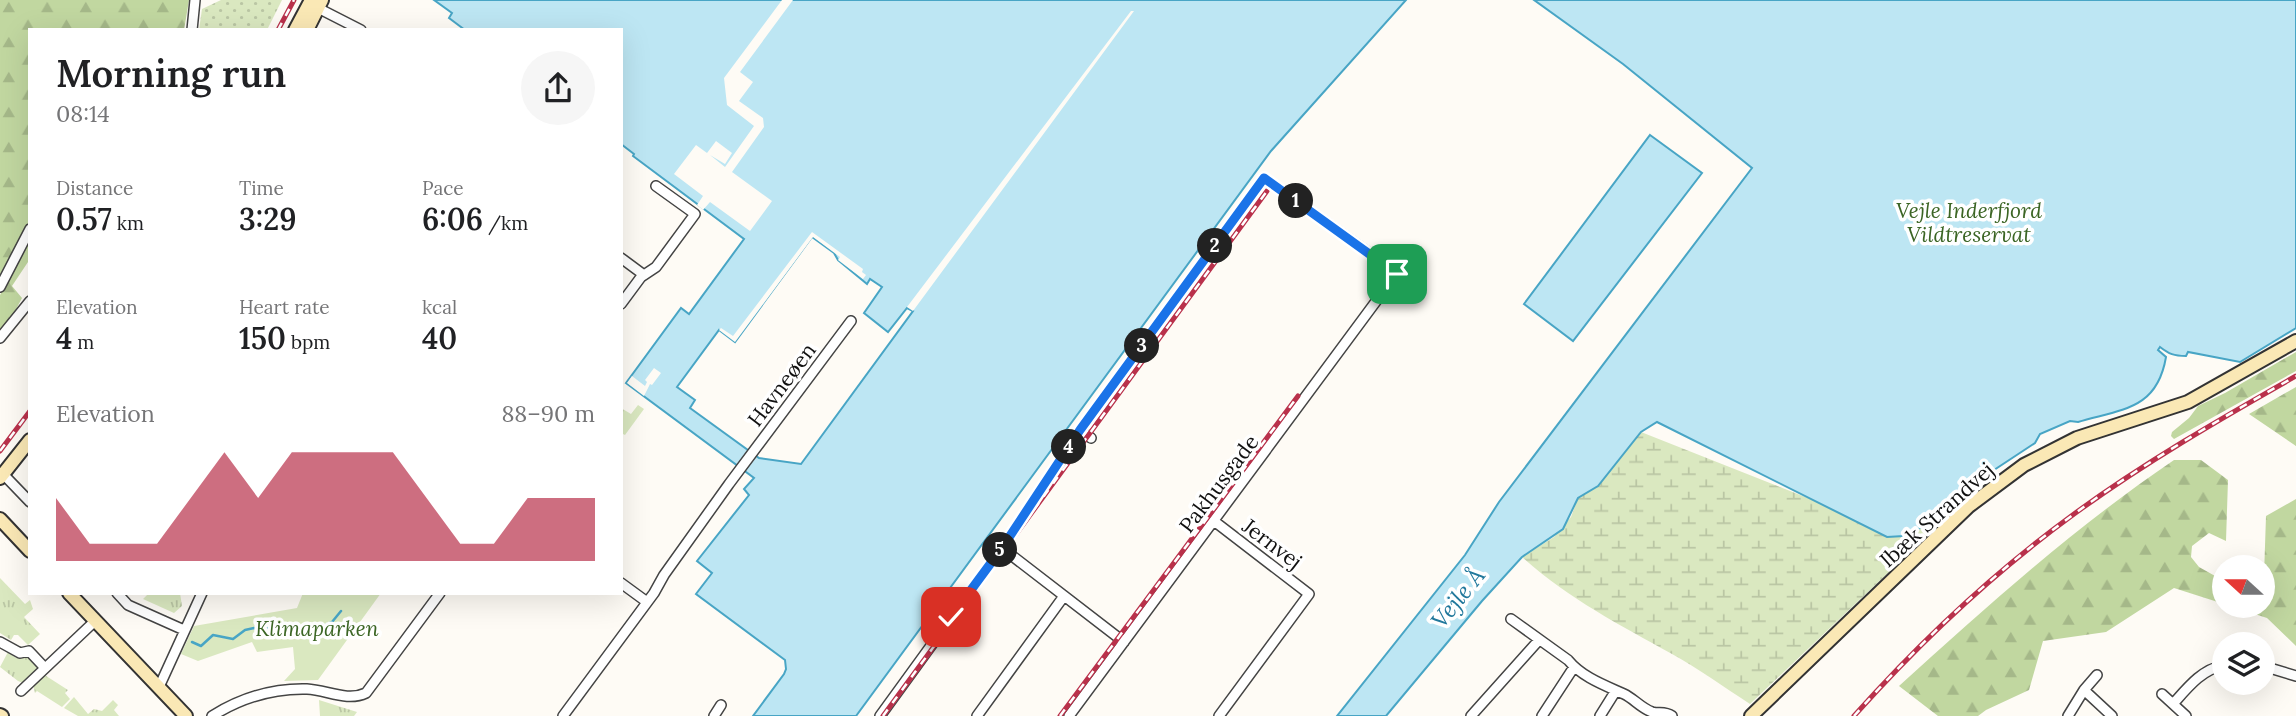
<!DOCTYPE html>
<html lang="en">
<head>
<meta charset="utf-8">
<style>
  :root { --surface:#fff; --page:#f6f6f6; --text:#202124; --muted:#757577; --accent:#b9314b }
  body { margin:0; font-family:Lora,serif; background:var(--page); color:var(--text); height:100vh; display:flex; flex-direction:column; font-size:26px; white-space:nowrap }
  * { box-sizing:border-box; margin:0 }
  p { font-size:23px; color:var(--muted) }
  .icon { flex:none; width:38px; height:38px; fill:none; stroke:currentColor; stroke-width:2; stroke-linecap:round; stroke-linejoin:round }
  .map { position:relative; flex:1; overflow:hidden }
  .drawer { position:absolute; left:28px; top:28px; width:595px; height:567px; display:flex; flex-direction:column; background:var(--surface); border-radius:0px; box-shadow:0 7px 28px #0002 }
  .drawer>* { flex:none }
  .needle { width:46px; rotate:291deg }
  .tools { position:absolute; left:2212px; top:555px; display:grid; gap:14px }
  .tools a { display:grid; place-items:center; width:63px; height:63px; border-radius:50%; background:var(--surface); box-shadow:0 7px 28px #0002; font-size:35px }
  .pin { position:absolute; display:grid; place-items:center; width:60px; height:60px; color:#fff; margin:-30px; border-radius:14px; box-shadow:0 4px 10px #0006 }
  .km { position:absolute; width:35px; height:35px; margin:-18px; border-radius:50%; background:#222; color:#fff; font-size:19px; line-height:35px; text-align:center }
  .round { display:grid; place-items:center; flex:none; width:74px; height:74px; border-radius:37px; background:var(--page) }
  .overview { display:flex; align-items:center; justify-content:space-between; height:119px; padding:0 28px }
  h1 { font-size:38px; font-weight:600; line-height:52px }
  .figures { display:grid; grid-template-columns:repeat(3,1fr); gap:10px; height:119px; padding:7px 28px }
  .figures div { display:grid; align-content:center }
  .figures b { font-size:30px; font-weight:600 }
  .figures small { font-size:19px; font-weight:400 }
  .figures p { font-size:19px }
  .chart { height:196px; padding:14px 28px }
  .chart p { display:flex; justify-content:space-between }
  .chart svg { width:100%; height:126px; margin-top:7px; fill:var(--accent); opacity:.7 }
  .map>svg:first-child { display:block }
  .grass { fill:url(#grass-tufts) }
  .forest { fill:url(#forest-firs) }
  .wetland { fill:url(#wetland-marsh) }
  .park { fill:#dae8c0 }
  .garden { fill:url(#garden-dots) }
  .water { fill:#bde6f3; stroke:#48a5c5; stroke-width:2; fill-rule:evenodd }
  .pier { fill:#fefbf5 }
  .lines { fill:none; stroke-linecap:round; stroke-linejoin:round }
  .stream { stroke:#48a5c5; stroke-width:2.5 }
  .street-casing { stroke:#444; stroke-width:12 }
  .secondary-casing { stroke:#333; stroke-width:16 }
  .street { stroke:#fff; stroke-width:9 }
  .secondary { stroke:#fae8b5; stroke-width:12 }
  .rail-casing { stroke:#b9314b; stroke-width:5 }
  .rail { stroke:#fff; stroke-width:2.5; stroke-dasharray:8; stroke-linecap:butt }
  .route-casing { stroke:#fff; stroke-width:14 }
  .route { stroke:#1a73e8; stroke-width:9 }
  .labels { text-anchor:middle; stroke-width:7; stroke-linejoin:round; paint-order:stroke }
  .park-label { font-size:21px; font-style:italic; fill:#3b6524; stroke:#fff }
  .street-label { font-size:21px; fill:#111; stroke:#fff }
  .water-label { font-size:23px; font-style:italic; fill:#21789c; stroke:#fff }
</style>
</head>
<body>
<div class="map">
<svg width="2296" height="716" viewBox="0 0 2296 716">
  <defs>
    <pattern id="grass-tufts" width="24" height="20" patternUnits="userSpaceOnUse" patternTransform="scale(1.75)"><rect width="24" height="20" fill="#dae8c0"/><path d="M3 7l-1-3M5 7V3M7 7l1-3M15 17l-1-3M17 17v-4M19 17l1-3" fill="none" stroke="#bac6a4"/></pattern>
    <pattern id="forest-firs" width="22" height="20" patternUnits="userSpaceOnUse" patternTransform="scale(1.75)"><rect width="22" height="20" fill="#c1d7a0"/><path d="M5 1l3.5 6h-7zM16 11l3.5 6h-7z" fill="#a5b889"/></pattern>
    <pattern id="wetland-marsh" width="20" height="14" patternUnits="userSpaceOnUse" patternTransform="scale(1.75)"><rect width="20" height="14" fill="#dae8c0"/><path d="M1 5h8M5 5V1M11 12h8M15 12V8" fill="none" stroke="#bac6a4"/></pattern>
    <pattern id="garden-dots" width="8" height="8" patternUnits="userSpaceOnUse" patternTransform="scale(1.75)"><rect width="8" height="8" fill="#dae8c0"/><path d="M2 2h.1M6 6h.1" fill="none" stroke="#bac6a4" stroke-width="1.8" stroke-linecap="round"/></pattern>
  </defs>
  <rect width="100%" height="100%" fill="#fefbf5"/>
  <path class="grass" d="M638 405 644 409 625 435 621 433V408L631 414Z
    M0 578 25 604 30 600 33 609 24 617 40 634 28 645 18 635H14L11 640 0 633Z
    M149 593H180L182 606 174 613 143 599Z
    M8 652 16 658 29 657 37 665 36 670 23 683 18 681 0 667Z
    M43 674 68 690 65 693 70 699 62 707 37 691 35 693 33 684Z
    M74 697 88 714 94 709 102 711 113 700 118 705 114 710 119 716H78L64 708Z
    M319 700 357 712 354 716H320Z"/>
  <path class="forest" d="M0 0H189L184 30H30V220L0 275Z
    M30 239V259L12 286 22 298 14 313 0 330V295Z
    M2296 352V371L2174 439 2171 436 2172 432 2189 418 2198 406 2225 393Z
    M2296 387V446L2249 414Z
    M2174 460H2201L2228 480 2226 541 2209 533 2192 546 2191 557 2199 567 2224 581V604L2174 588 2106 632 2043 641 2029 690 1986 710 1978 716H1938L1899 686C1987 606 2075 527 2174 460Z
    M2296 499V646L2267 618 2230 606H2263L2266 516Z"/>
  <path class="wetland" d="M1641 432 1904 536 1936 520 1932 531 1750 704C1724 687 1699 669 1672 654 1618 624 1569 599 1522 557L1554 537 1571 517 1578 498 1598 486Z"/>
  <path class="park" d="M303 593H381L318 680 284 681 295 669 293 647 257 652 252 642 198 661 181 654 194 626 297 608Z"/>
  <path class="garden" d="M221 0H282L267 30H199L202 9Z"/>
  <path class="water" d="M434 0H1406L1271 151 856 716H753L784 674 786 669 785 660 696 594 712 573 697 561 749 495 744 489 754 478 626 383 681 308 689 314 744 239 633 156 634 154 621 144V30H465L449 18 452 13ZM812 237 834 253 838 260 867 284 870 279 882 287 864 313 888 332 907 308 913 311 801 464 759 458 690 408 695 400 677 387 719 330 735 342Z
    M1534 0H2296V328L2240 362 2188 352 2186 356C2174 356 2169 354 2160 347L2158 350 2166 357C2157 410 2122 409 2078 422L2070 421 2040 434 2035 443 1988 474 1936 520 1904 536 1887 537 1657 422 1641 432 1598 486 1578 498 1563 529 1522 557 1482 601 1386 716H1337L1465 555 1499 502 1752 168 1623 64Z
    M1650 135 1702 173 1573 341 1524 304Z"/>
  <path class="pier" d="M782 0H793L740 72 753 82 739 101 763 118 764 127 732 172 772 201 750 231 710 202 703 210 697 205 703 196 674 174 696 145 707 153 716 141 732 153 725 164 710 155 725 167 754 126 727 105 724 78Z
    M1131 11H1134L913 311 907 307Z
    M812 232 863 269 862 272 866 275 863 279 838 260 840 257 813 237 735 342 719 330 721 328 733 336Z
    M654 368 661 373 652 385 650 384 644 396 627 383 632 376 645 386 647 382 645 380Z"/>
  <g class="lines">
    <path class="stream" d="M192 642 201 646 213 635 233 639 245 630 254 628 264 630 273 626 298 634 313 631 332 622 341 611"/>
    <g class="street-casing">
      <path id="street" d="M314 6 361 30
        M192 30 195 0
        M621 258 644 275
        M0 287 30 229
        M621 304 641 277 656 267 695 214 656 186
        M0 338 30 301
        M1080 430 1091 438
        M3 474 30 502
        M1214 521 1309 594 1219 716
        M1002 548 1124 642
        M621 583 647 602
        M117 593 128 605 184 630
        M1511 619 1568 660C1582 677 1604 685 1624 694 1633 698 1641 708 1652 712 1659 714 1665 711 1672 716
        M0 642 20 653 29 651 45 668
        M2263 666 2296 676
        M159 687 202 593
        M2084 690 2112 716
        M21 691 95 621
        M2162 694 2186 716
        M2173 704C2188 687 2201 670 2224 665
        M212 716C241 698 272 688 307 689 327 690 347 702 366 693L440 593
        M563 716 654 593 664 575 729 484 851 321
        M714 716 721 705
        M880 716 1002 548 1080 430 1264 178 1397 273 1069 716
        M977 716 1064 596
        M1471 716 1539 640
        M1542 716 1574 667
        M1600 716 1615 692
        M2068 716 2084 690 2097 675"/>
    </g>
    <g class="secondary-casing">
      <path id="secondary" d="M295 30 311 0
        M307 30 322 0
        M0 478 30 440
        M0 519 30 551
        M69 593 186 716
        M0 715 2 716
        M1751 716 1969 506 2024 465 2077 438 2188 402 2296 341"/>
    </g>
    <use href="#street" class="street"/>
    <use href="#secondary" class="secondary"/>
    <g class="rail-casing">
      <path id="rail" d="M278 30 294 0
        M0 451 30 411
        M883 716 1267 191
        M1060 716 1298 396
        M1854 716C1920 642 1993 573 2074 514 2144 463 2220 419 2296 376"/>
    </g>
    <use href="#rail" class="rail"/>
  </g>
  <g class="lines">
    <g class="route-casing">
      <path id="route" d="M951 617 1002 548 1080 430 1264 178 1397 274"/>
    </g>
    <use href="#route" class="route"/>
  </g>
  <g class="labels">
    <g class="park-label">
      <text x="1969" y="218">Vejle Inderfjord<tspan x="1969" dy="24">Vildtreservat</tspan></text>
      <text x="317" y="636">Klimaparken</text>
    </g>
    <g class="street-label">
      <text transform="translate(782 385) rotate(-53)" y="7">Havneøen</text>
      <text transform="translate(1219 484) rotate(-53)" y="7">Pakhusgade</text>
      <text transform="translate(1937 515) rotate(-42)" y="7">Ibæk Strandvej</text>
      <text transform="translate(1272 544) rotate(37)" y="7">Jernvej</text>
    </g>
    <g class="water-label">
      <text transform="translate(1458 598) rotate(-51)" y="8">Vejle Å</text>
    </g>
  </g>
</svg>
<div class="tools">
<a><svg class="needle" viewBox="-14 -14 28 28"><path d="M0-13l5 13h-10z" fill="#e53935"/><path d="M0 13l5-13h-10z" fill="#757577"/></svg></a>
<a><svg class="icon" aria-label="layers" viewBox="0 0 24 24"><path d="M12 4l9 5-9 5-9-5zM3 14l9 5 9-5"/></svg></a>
</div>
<div class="pin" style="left:1397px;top:274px;background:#1e9e55"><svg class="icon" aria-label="arrive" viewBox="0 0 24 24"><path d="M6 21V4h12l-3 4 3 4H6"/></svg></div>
<div class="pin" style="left:951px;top:617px;background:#d93025"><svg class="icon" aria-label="check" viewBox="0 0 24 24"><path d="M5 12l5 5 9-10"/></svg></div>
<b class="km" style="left:1296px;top:201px">1</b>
<b class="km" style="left:1215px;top:246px">2</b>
<b class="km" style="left:1142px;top:346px">3</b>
<b class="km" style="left:1069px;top:447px">4</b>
<b class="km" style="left:1000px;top:550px">5</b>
<section class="drawer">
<div class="overview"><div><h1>Morning run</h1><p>08:14</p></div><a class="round"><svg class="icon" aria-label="share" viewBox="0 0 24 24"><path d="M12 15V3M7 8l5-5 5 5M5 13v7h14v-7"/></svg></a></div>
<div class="figures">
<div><p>Distance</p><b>0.57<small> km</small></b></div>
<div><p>Time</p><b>3:29</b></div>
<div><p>Pace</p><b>6:06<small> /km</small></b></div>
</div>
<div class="figures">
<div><p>Elevation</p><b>4<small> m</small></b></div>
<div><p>Heart rate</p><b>150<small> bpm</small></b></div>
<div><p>kcal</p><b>40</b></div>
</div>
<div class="chart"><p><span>Elevation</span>88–90 m</p>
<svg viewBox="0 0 160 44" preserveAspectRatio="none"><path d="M0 44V22L10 38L20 38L30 38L40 22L50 6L60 22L70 6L80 6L90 6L100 6L110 22L120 38L130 38L140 22L150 22L160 22V44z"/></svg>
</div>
</section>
</div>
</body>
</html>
